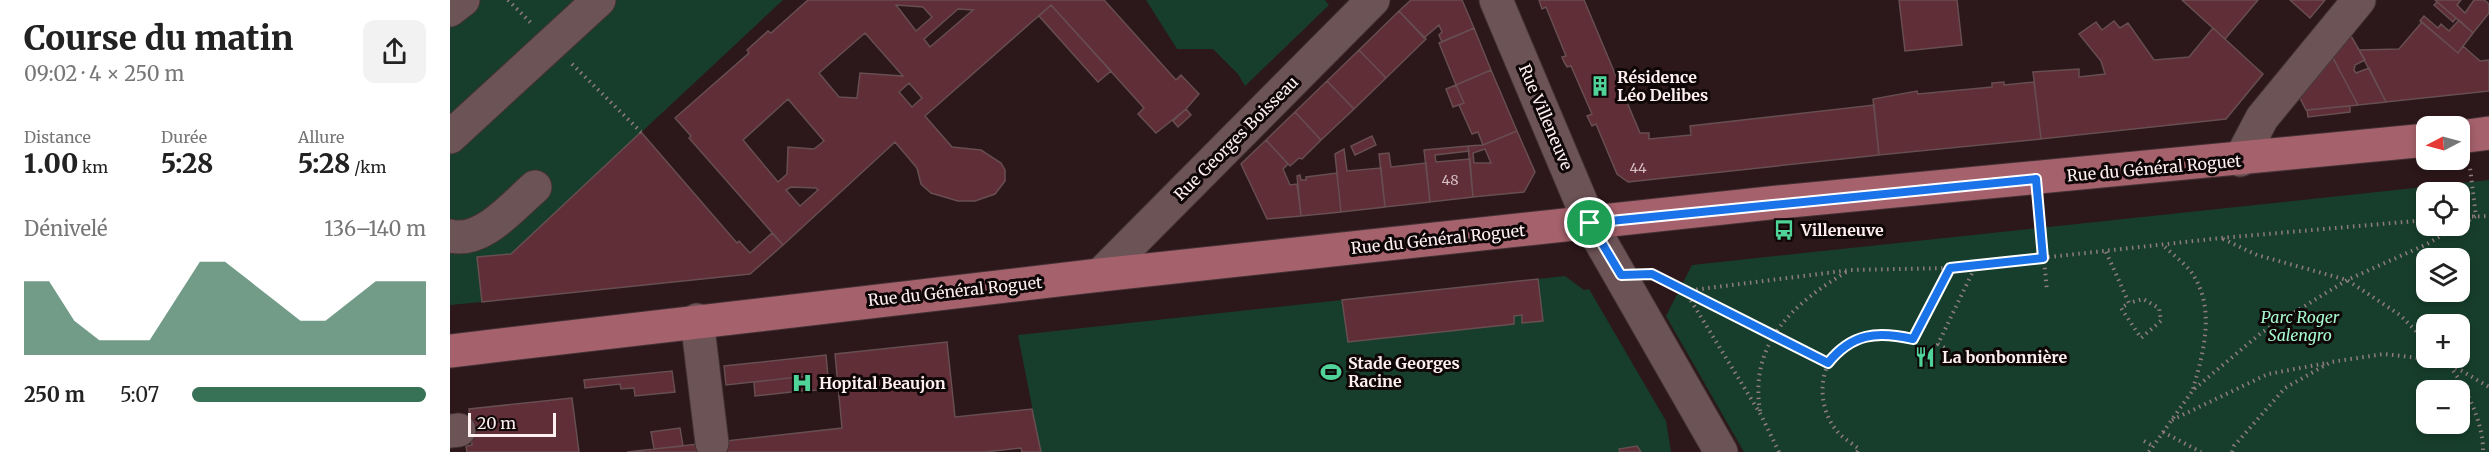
<!DOCTYPE html>
<html lang="fr">
<head>
<meta charset="utf-8">
<style>
  :root { --surface:#fff; --page:#f2f2f2; --text:#222; --muted:#767676; --accent:#377257 }
  body { margin:0; font-family:Merriweather,serif; background:var(--page); color:var(--text); height:100vh; display:flex; flex-direction:column; font-size:22px; white-space:nowrap }
  * { box-sizing:border-box; margin:0 }
  p { font-size:20px; color:var(--muted) }
  .icon { flex:none; width:33px; height:33px; fill:none; stroke:currentColor; stroke-width:2; stroke-linecap:round; stroke-linejoin:round }
  .map { position:relative; flex:1; overflow:hidden }
  .sheet { display:flex; flex-direction:column; background:var(--surface); width:450px }
  .sheet>* { flex:none }
  .needle { width:39px; rotate:264deg }
  .buttons { position:absolute; left:1966px; top:116px; display:grid; gap:12px }
  .buttons a { display:grid; place-items:center; width:54px; height:54px; border-radius:12px; background:var(--surface); box-shadow:0 3px 9px #0003; font-size:30px }
  .scale { position:absolute; left:18px; bottom:15px; width:88px; box-sizing:border-box; padding-left:6px; border:3px solid #ffeff1; border-top:0; font-size:16px; line-height:21px; white-space:nowrap; color:#ffeff1; -webkit-text-stroke:4px #0e0607; paint-order:stroke }
  .pin { position:absolute; display:grid; place-items:center; width:51px; height:51px; color:#fff; margin:-26px; border:3px solid #fff; border-radius:50%; box-shadow:0 2px 6px #0007 }
  .round { display:grid; place-items:center; flex:none; width:63px; height:63px; border-radius:12px; background:var(--page) }
  .overview { display:flex; align-items:center; justify-content:space-between; height:102px; padding:0 24px }
  h1 { font-size:33px; font-weight:800; line-height:45px }
  .figures { display:grid; grid-template-columns:repeat(3,1fr); gap:9px; height:102px; padding:6px 24px }
  .figures div { display:grid; align-content:center }
  .figures b { font-size:26px; font-weight:800 }
  .figures small { font-size:16px; font-weight:400 }
  .figures p { font-size:16px }
  .chart { height:168px; padding:12px 24px }
  .chart p { display:flex; justify-content:space-between }
  .chart svg { width:100%; height:108px; margin-top:6px; fill:var(--accent); opacity:.7 }
  ul { padding:0 24px; list-style:none; font-size:20px }
  li { display:grid; grid-template-columns:96px 72px 1fr; align-items:center; height:45px }
  li i { height:15px; border-radius:8px; background:var(--accent) }
  main { display:flex; flex:1; min-height:0 }
  .map>svg:first-child { display:block }
  .green { fill:#173e2c; fill-rule:evenodd }
  .building { fill:#602e37; stroke:#674e51; stroke-width:1.5; fill-rule:evenodd }
  .lines { fill:none; stroke-linecap:round; stroke-linejoin:round }
  .minor-casing { stroke:#423234; stroke-width:35 }
  .major-casing { stroke:#423234; stroke-width:35 }
  .path { stroke:#8f7c7f; stroke-width:4; stroke-dasharray:1.5 4.5; stroke-linecap:butt }
  .minor { stroke:#6c5356; stroke-width:33 }
  .major { stroke:#a5616c; stroke-width:33 }
  .route-casing { stroke:#fff; stroke-width:12 }
  .route { stroke:#1a73e8; stroke-width:8 }
  .labels { text-anchor:middle; stroke-width:6; stroke-linejoin:round; paint-order:stroke }
  .number-label { font-size:14px; fill:#d7bfc2 }
  .poi-label { font-size:16px; font-weight:bold; fill:#ffeff1; stroke:#0e0607; text-anchor:start }
  .street-label { font-size:16px; fill:#ffeff1; stroke:#0e0607 }
  .park-label { font-size:16px; font-style:italic; fill:#a5face; stroke:#0e0607 }
</style>
</head>
<body>
<main>
<section class="sheet">
<div class="overview"><div><h1>Course du matin</h1><p>09:02 · 4 × 250 m</p></div><a class="round"><svg class="icon" aria-label="share" viewBox="0 0 24 24"><path d="M12 15V3M7 8l5-5 5 5M5 13v7h14v-7"/></svg></a></div>
<div class="figures">
<div><p>Distance</p><b>1.00<small> km</small></b></div>
<div><p>Durée</p><b>5:28</b></div>
<div><p>Allure</p><b>5:28<small> /km</small></b></div>
</div>
<div class="chart"><p><span>Dénivelé</span>136–140 m</p>
<svg viewBox="0 0 160 44" preserveAspectRatio="none"><path d="M0 44V14L10 14L20 30L30 38L40 38L50 38L60 22L70 6L80 6L90 14L100 22L110 30L120 30L130 22L140 14L150 14L160 14V44z"/></svg>
</div>
<ul>
<li><b>250 m</b>5:07<i style="width:100%"></i></li>
</ul>
</section>
<div class="map">
<svg width="2039" height="452" viewBox="0 0 2039 452">
  <rect width="100%" height="100%" fill="#2c171a"/>
  <path class="green" d="M0 0H333L61 254 32 302 0 305Z
    M696 0H875L879 5 795 86 788 74 763 49H727Z
    M2039 180V452H1294L1216 316 1242 265ZM1977 192H2010V225H1977ZM1977 258H2010V291H1977ZM1977 324H2010V357H1977ZM1977 390H2010V423H1977Z
    M1115 276 1134 290 1139 289 1216 421 1221 452H591L568 335Z"/>
  <path class="building" d="M358 0H654L726 80 731 75 749 94 736 109 706 133 688 114 694 108 601 5 475 116 502 147 531 150 551 163 555 170V181L545 194 525 201H508L481 193 471 184 467 168 445 142 333 245 239 138 241 136 225 118 299 53 297 50 318 31 321 33ZM446 5 473 7 482 17 466 31ZM508 9 523 10 480 47 474 39ZM415 33 453 76 410 73 407 98 389 97 369 73ZM459 83 472 98 462 107 449 92ZM338 99 374 141 364 149 338 147 337 174 328 182 293 140ZM341 187 366 188 368 190 350 206 336 190Z
    M961 0H1012L1024 28 992 42 989 35 992 32 989 25 974 38 949 11Z
    M1089 0H1134L1190 133H1199V139L1241 135 1240 126 1424 105 1429 155 1178 182 1167 174 1146 124 1142 126 1137 116 1142 114 1121 66 1117 67 1114 62 1112 57 1116 56 1096 7 1092 9Z
    M1449 0H1507L1512 45 1455 51Z
    M1732 0H1808L1775 39Z
    M1840 0H1875L1860 18Z
    M1985 0H2011L2007 5 2015 13 2024 0H2034L2039 4V13L2023 33Z
    M1987 2 2006 18 2003 22 1984 5Z
    M601 5 661 71 648 82 589 16Z
    M949 11 976 39 936 78 909 50Z
    M1974 16 1988 28 1991 24 1999 31 2009 20 2023 33 2008 53 1970 21Z
    M1664 21 1670 28 1678 23 1704 60 1739 57 1763 28 1813 74 1776 119 1591 139 1583 72 1629 69V77L1655 74 1651 61 1629 34 1646 22 1652 30Z
    M1972 22 2008 53 2013 46 2030 61 2039 60V91L1936 102 1909 50 1949 49Z
    M1024 28 1041 70 1006 85 989 43Z
    M1901 36 1915 60 1905 65 1904 70 1906 73 1919 68 1936 102 1908 105 1883 58Z
    M909 50 936 78 904 109 877 81Z
    M1883 58 1908 105 1856 110 1850 98Z
    M1041 70 1067 131 1033 145 1028 132 1022 134 1009 105 1014 103 1006 85Z
    M877 81 904 109 871 140 845 112Z
    M1554 82V85L1584 82 1591 139 1429 155 1423 99 1467 91 1468 94 1542 87V83Z
    M1006 85 1014 103 1003 107 996 89Z
    M1900 106V112L1858 117 1857 110Z
    M736 109 741 115 728 127 723 121Z
    M845 112 871 140 852 159 849 158 840 166 816 140Z
    M1067 131 1085 172 1074 192 1023 197 1018 146 1033 145ZM1035 149 1041 163H1024L1023 153Z
    M191 132 287 243 289 241 300 253 322 233 333 245 300 274 32 302 27 257 61 254Z
    M922 136 926 145 905 155 901 146Z
    M816 140 838 164 833 169 840 185 847 184 851 216 817 219 791 164Z
    M1018 146 1019 151 985 155 986 162 1020 159 1023 197 980 202 974 150Z
    M894 149 897 171 931 168 935 207 891 212 885 154Z
    M939 153 941 167 976 163 980 202 935 207 929 154Z
    M887 173 891 212 851 216 847 176 850 175 851 180H856V177Z
    M1088 279 1093 321 1072 323V315L1064 316V324L898 342 892 300Z
    M497 342 505 417 582 409 591 452H572L571 448 535 452H177L392 428 385 354Z
    M376 355 379 388 360 391 358 376 276 385 274 366Z
    M222 371 225 392 185 396 184 388 171 389 170 384 135 388 134 380Z
    M358 376 359 390 305 396 304 382Z
    M122 398 129 452H17L16 446 22 445 19 409Z
    M230 428 233 446 204 449 201 432Z
    M1187 446 1191 452H1170L1169 449Z"/>
  <g class="lines">
    <g class="minor-casing">
      <path id="minor" d="M1046 0 1140 223 1271 452
        M0 10 13 0
        M0 137 149 0
        M1790 160 1812 118 1909 0
        M0 236C32 244 63 206 85 187
        M650 275 923 0
        M247 320 262 443
        M0 431 9 430"/>
    </g>
    <g class="major-casing">
      <path id="major" d="M2010 137 2039 133
        M0 351 650 275 1329 202 1977 140"/>
    </g>
    <path class="path" d="M58 0 81 23
      M122 64 191 132
      M1589 208 1597 291
      M2010 217 2039 216
      M1773 239 1807 255 1897 280 1950 315 1977 342
      M1715 247C1724 256 1739 266 1745 278 1765 312 1753 354 1743 389
      M1656 252 1679 303 1671 308 1691 338 1711 321 1709 308 1693 299 1679 303
      M1207 277 1378 363
      M1992 357C2013 379 2034 422 2033 452
      M1515 360 1488 344 1526 265
      M1310 411C1299 342 1344 303 1398 271
      M1722 420 1818 374 1877 363
      M1713 432 1751 452
      M1694 441 1703 446
      M1329 452 1311 415 1235 291 1400 270 1500 268 1771 238 1977 220
      M1407 452 1409 449C1402 443 1392 438 1387 431 1363 403 1368 350 1408 339 1426 333 1444 335 1463 339L1500 268
      M1699 452 1743 390 1811 333 1897 280 1977 244 2026 216 2020 168
      M1782 452 1784 446 1835 388 1881 362 1934 354 1995 361 2039 387"/>
    <use href="#minor" class="minor"/>
    <use href="#major" class="major"/>
  </g>
  <g class="lines">
    <g class="route-casing">
      <path id="route" d="M1586 179 1593 258 1500 268 1463 339C1427 331 1402 333 1378 363L1202 274 1171 275 1140 223Z"/>
    </g>
    <use href="#route" class="route"/>
  </g>
  <defs>
    <g id="building-bare" transform="scale(1.62)"><path d="M-4-6H4V6H1V3H-1V6H-4ZM-2.5-4.3h1.7v1.8h-1.7ZM.8-4.3h1.7v1.8H.8ZM-2.5-1h1.7V.8h-1.7ZM.8-1h1.7V.8H.8Z" fill="#50d398" stroke="#0e0607" stroke-width="2.5" paint-order="stroke"/></g>
    <g id="bus-bare" transform="scale(1.62)"><path d="M-5-6H5V4H4V6H2V4H-2V6H-4V4H-5ZM-3.5-4V0h7V-4ZM-3.5 1.2v1.5H-2V1.2ZM2 1.2v1.5H3.5V1.2Z" fill="#50d398" stroke="#0e0607" stroke-width="2.5" paint-order="stroke"/></g>
    <g id="restaurant-bare" transform="scale(1.62)"><path d="M-5-6h1v4h1v-4h1v4h1v-4h1v5L-1.5 .5V6h-2V.5L-5-1ZM5-6V6H3V1.5H1.5Q1.5-4 5-6Z" fill="#50d398" stroke="#0e0607" stroke-width="2.5" paint-order="stroke"/></g>
    <g id="stadium-bare" transform="scale(1.62)"><path d="M0-5a6.5 5 0 1 0 0 10a6.5 5 0 1 0 0-10ZM-3.5-1.8h7v3.6h-7Z" fill="#50d398" stroke="#0e0607" stroke-width="2.5" paint-order="stroke"/></g>
    <g id="hospital-bare" transform="scale(1.62)"><path d="M-5-5h3v3.5h4V-5h3V5h-3V1.5h-4V5h-3Z" fill="#50d398" stroke="#0e0607" stroke-width="2.5" paint-order="stroke"/></g>
  </defs>
  <g fill-rule="evenodd">
    <use href="#building-bare" x="1150" y="86"/>
    <use href="#bus-bare" x="1334" y="230"/>
    <use href="#restaurant-bare" x="1475" y="357"/>
    <use href="#stadium-bare" x="881" y="372"/>
    <use href="#hospital-bare" x="352" y="383"/>
  </g>
  <g class="labels">
    <g class="number-label">
      <text x="1188" y="173">44</text>
      <text x="1000" y="185">48</text>
    </g>
    <g class="poi-label">
      <text x="1167" y="83">Résidence<tspan x="1167" dy="18">Léo Delibes</tspan></text>
      <text x="1351" y="236">Villeneuve</text>
      <text x="1492" y="363">La bonbonnière</text>
      <text x="898" y="369">Stade Georges<tspan x="898" dy="18">Racine</tspan></text>
      <text x="369" y="389">Hopital Beaujon</text>
    </g>
    <g class="street-label">
      <text transform="translate(1096 117) rotate(67)" y="6">Rue Villeneuve</text>
      <text transform="translate(786 138) rotate(-45)" y="6">Rue Georges Boisseau</text>
      <text transform="translate(1704 168) rotate(-5)" y="6">Rue du Général Roguet</text>
      <text transform="translate(988 239) rotate(-6)" y="6">Rue du Général Roguet</text>
      <text transform="translate(505 291) rotate(-6)" y="6">Rue du Général Roguet</text>
    </g>
    <g class="park-label">
      <text x="1850" y="323">Parc Roger<tspan x="1850" dy="18">Salengro</tspan></text>
    </g>
  </g>
</svg>
<div class="buttons">
<a><svg class="needle" viewBox="-14 -14 28 28"><path d="M0-13l5 13h-10z" fill="#e53935"/><path d="M0 13l5-13h-10z" fill="#767676"/></svg></a>
<a><svg class="icon" aria-label="locate" viewBox="0 0 24 24"><circle cx="12" cy="12" r="6"/><path d="M12 2v4M12 18v4M2 12h4M18 12h4"/></svg></a>
<a><svg class="icon" aria-label="layers" viewBox="0 0 24 24"><path d="M12 4l9 5-9 5-9-5zM3 14l9 5 9-5"/></svg></a>
<a>+</a>
<a>−</a>
</div>
<div class="scale">20 m</div>
<div class="pin" style="left:1140px;top:223px;background:#1e9e55"><svg class="icon" aria-label="arrive" viewBox="0 0 24 24"><path d="M6 21V4h12l-3 4 3 4H6"/></svg></div>
</div>
</main>
</body>
</html>
